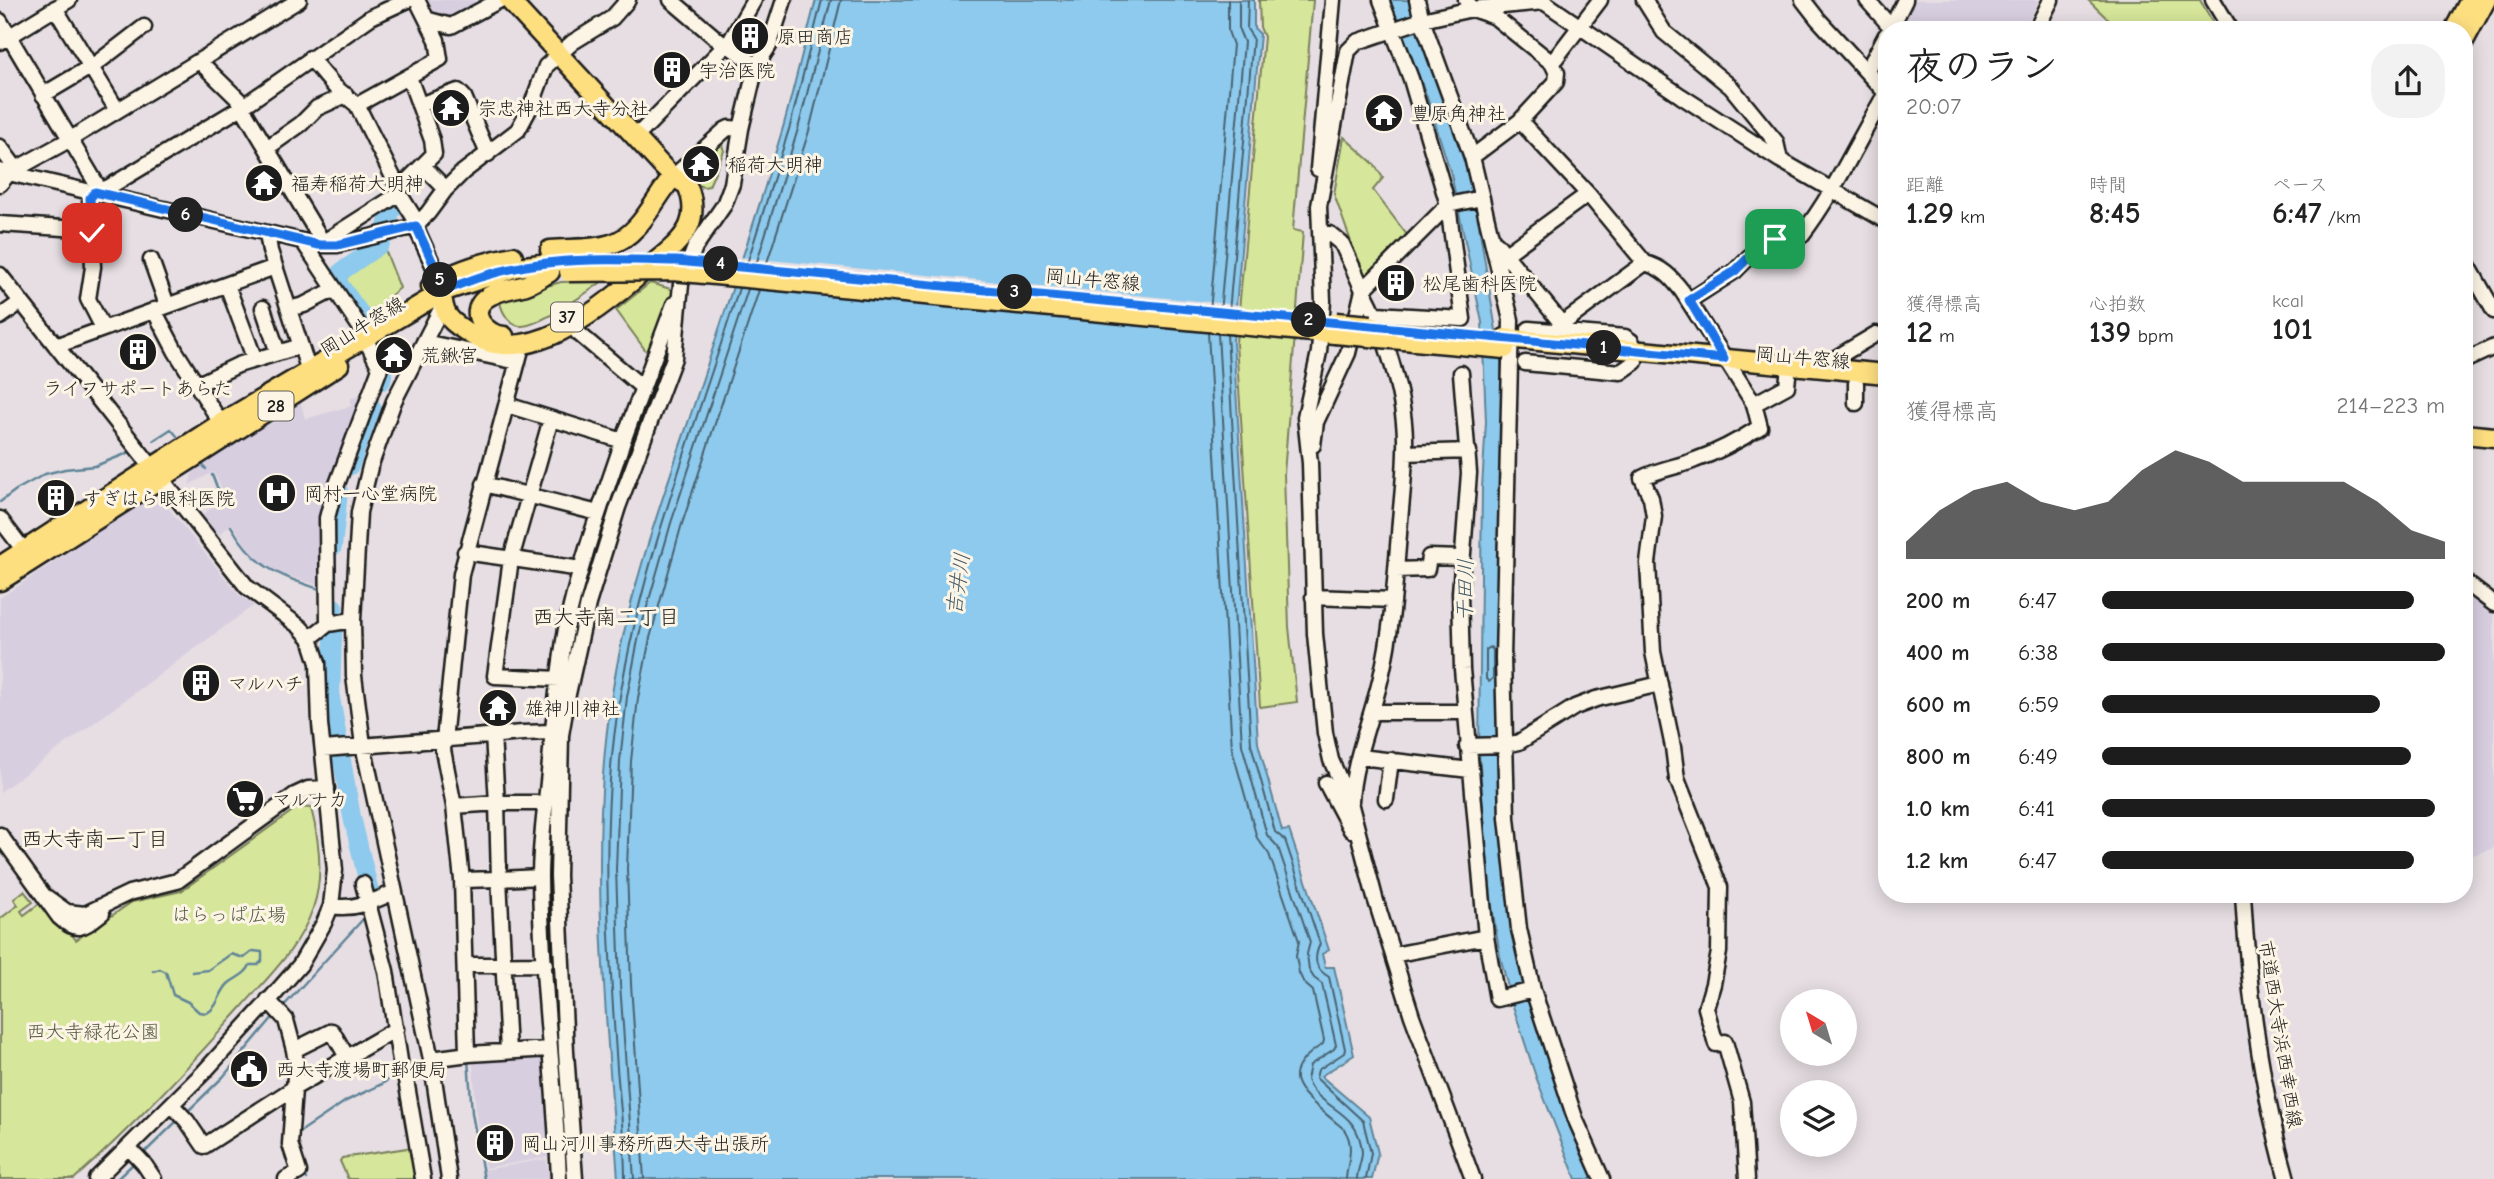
<!DOCTYPE html>
<html lang="ja">
<head>
<meta charset="utf-8">
<style>
  :root { --surface:#fff; --page:#f2f2f2; --text:#222; --muted:#767676; --accent:#1c1c1c }
  body { margin:0; font-family:"Comic Neue","Klee One",sans-serif; background:var(--page); color:var(--text); height:100vh; display:flex; flex-direction:column; font-size:26px; white-space:nowrap }
  * { box-sizing:border-box; margin:0 }
  p { font-size:23px; color:var(--muted) }
  .icon { flex:none; width:38px; height:38px; fill:none; stroke:currentColor; stroke-width:2; stroke-linecap:round; stroke-linejoin:round }
  .map { position:relative; flex:1; overflow:hidden }
  .details { position:absolute; left:1878px; top:21px; width:595px; height:882px; display:flex; flex-direction:column; background:var(--surface); border-radius:28px; box-shadow:0 4px 18px #0003 }
  .details>* { flex:none }
  .needle { width:46px; rotate:322deg }
  .tools { position:absolute; left:1780px; top:989px; display:grid; gap:14px }
  .tools a { display:grid; place-items:center; width:77px; height:77px; border-radius:50%; background:var(--surface); box-shadow:0 4px 18px #0003; font-size:35px }
  .pin { position:absolute; display:grid; place-items:center; width:60px; height:60px; color:#fff; margin:-30px; border-radius:14px; box-shadow:0 4px 10px #0006 }
  .km { position:absolute; width:35px; height:35px; margin:-18px; border-radius:50%; background:#222; color:#fff; font-size:19px; line-height:35px; text-align:center }
  .round { display:grid; place-items:center; flex:none; width:74px; height:74px; border-radius:28px; background:var(--page) }
  .head { display:flex; align-items:center; justify-content:space-between; height:119px; padding:0 28px }
  h1 { font-size:38px; font-weight:700; line-height:52px }
  .metrics { display:grid; grid-template-columns:repeat(3,1fr); gap:10px; height:119px; padding:7px 28px }
  .metrics div { display:grid; align-content:center }
  .metrics b { font-size:30px; font-weight:700 }
  .metrics small { font-size:19px; font-weight:400 }
  .metrics p { font-size:19px }
  .chart { height:196px; padding:14px 28px }
  .chart p { display:flex; justify-content:space-between }
  .chart svg { width:100%; height:126px; margin-top:7px; fill:var(--accent); opacity:.7 }
  ul { padding:0 28px; list-style:none; font-size:23px }
  li { display:grid; grid-template-columns:112px 84px 1fr; align-items:center; height:52px }
  li i { height:18px; border-radius:9px; background:var(--accent) }
  .map>svg:first-child { display:block }
  .built { fill:#d7cee0 }
  .green { fill:#d6e69a; stroke:#79815b; stroke-width:2 }
  .water { fill:#8dcaed; stroke:#608499; stroke-width:2 }
  .pier { fill:#e6dee2 }
  .lines { fill:none; stroke-linecap:round; stroke-linejoin:round }
  .shore { stroke:#496270; stroke-width:2 }
  .stream { stroke:#608499; stroke-width:2.5 }
  .river { stroke:#8dcaed; stroke-width:18 }
  .minor-casing { stroke:#1c1c1c; stroke-width:19 }
  .major-casing { stroke:#1c1c1c; stroke-width:23 }
  .minor { stroke:#fcf5e5; stroke-width:14 }
  .major { stroke:#fedf80; stroke-width:18 }
  .major-bridge-casing { stroke:#1c1c1c; stroke-width:23; stroke-linecap:butt }
  .major-bridge { stroke:#fedf80; stroke-width:18 }
  .route-casing { stroke:#fff; stroke-width:14 }
  .route { stroke:#1a73e8; stroke-width:9 }
  .labels { text-anchor:middle; stroke-width:6; stroke-linejoin:round; paint-order:stroke }
  .shield { fill:#fcf5e5; stroke:#5f5d58; stroke-width:2 }
  .shield-label { font-size:18px; font-weight:bold; fill:#1c1c1c }
  .poi-label { font-size:19px; fill:#1c1c1c; stroke:#fcf5e5; text-anchor:start }
  .street-label { font-size:19px; fill:#1c1c1c; stroke:#fcf5e5 }
  .park-label { font-size:19px; fill:#545942; stroke:#fcf5e5 }
  .water-label { font-size:21px; font-style:italic; fill:#445965; stroke:#fcf5e5 }
  .neighbourhood-label { font-size:21px; fill:#1c1c1c; stroke:#fcf5e5 }
</style>
</head>
<body>
<div class="map">
<svg width="2494" height="1179" viewBox="0 0 2494 1179">
  <rect width="100%" height="100%" fill="#e6dee2"/>
  <filter id="ink" filterUnits="userSpaceOnUse"><feTurbulence type="fractalNoise" baseFrequency=".0143" numOctaves="2"/><feDisplacementMap in="SourceGraphic" scale="14" xChannelSelector="R" yChannelSelector="G"/><feConvolveMatrix kernelMatrix="1 2 1 2 8 2 1 2 1" color-interpolation-filters="sRGB"/></filter>
  <g filter="url(#ink)">
    <path class="built" d="M428 0H474L479 8 450 23 437 18Z
      M1910 0H2039L2024 30H1925L1905 21 1911 11 1906 8Z
      M367 396 332 487 321 586 282 574 265 564 251 553 232 524 218 535 202 515 225 498 219 482 213 472 189 485 193 471 301 403 305 419 351 406V398Z
      M150 497 160 498 239 595 254 605 0 792V598Z
      M2464 589 2494 615V848L2464 858Z
      M544 1052 548 1157 485 1168 476 1114 473 1060Z
      M546 1159 550 1179H486L484 1170Z"/>
    <path class="green" d="M1259 0H1313L1293 230 1303 232 1284 474 1289 627 1297 702 1260 707 1236 343 1264 37 1260 27Z
      M2088 0H2200L2217 30H2119Z
      M1344 137 1374 164 1383 178 1373 190 1410 239 1365 281 1334 194Z
      M718 144 722 145 724 151 709 186 703 187 696 184 695 165Z
      M384 247 400 288 384 301 387 306 368 318 342 280Z
      M603 281C588 292 537 328 520 326 509 325 502 312 500 302L509 297 561 282Z
      M650 283 674 290 652 354 646 351 616 310Z
      M298 807 311 808C319 839 324 877 313 908 300 947 269 976 242 1007 189 1066 134 1126 74 1179H0V919L18 905 14 899 24 891 33 902 21 911 24 915 44 900 76 940 132 902 181 891Z
      M414 1147 419 1179H348L340 1161 342 1158Z"/>
    <path class="water" d="M816 0H1254V28L1260 34 1233 341 1258 743 1282 831 1289 830 1329 950 1322 954 1325 967H1334L1354 1055 1321 1076 1369 1117 1378 1153 1372 1179H618C607 1021 587 851 612 694 628 590 666 489 699 390 728 302 758 213 784 124 795 83 805 41 816 0Z
      M1389 0H1412L1430 47 1474 195 1501 361 1515 941 1545 1049 1596 1179H1576L1536 1077 1512 1003 1500 956 1489 888 1479 753 1482 488 1486 422 1482 322 1451 174 1426 94Z"/>
    <path class="pier" d="M738 257 1240 305 1238 333 729 286Z"/>
    <g class="lines">
      <path class="shore" d="M746 267 790 126 822 0
        M755 268 798 129 831 0
        M765 269 809 131 841 0
        M1210 312 1233 45 1228 31V0
        M1220 313 1244 42 1239 30V0
        M1229 313 1253 38 1247 29 1248 0
        M1208 333 1232 749 1257 838 1269 854 1299 941 1296 956 1299 973 1304 983 1313 991 1324 1040 1323 1044C1274 1075 1300 1092 1333 1120 1336 1123 1343 1127 1345 1131 1355 1146 1347 1163 1346 1179
        M1218 334 1242 745 1267 835 1278 847 1310 942 1307 954 1309 970 1314 978 1322 984 1336 1045 1334 1049 1310 1065 1307 1080C1319 1110 1359 1108 1362 1152 1362 1161 1357 1170 1357 1179
        M1227 334 1251 744 1275 832 1285 840 1320 944C1313 959 1315 969 1329 977L1345 1049 1344 1053 1318 1070 1316 1078 1363 1121 1371 1153 1366 1179
        M1490 647 1493 650V678L1489 682 1486 679V650Z
        M625 1179C625 1142 620 1105 617 1068 610 965 602 859 612 756 628 594 691 442 739 288
        M634 1179 620 984 616 869 620 761 627 697 639 635 671 523 748 289
        M644 1179 631 984 627 869 631 761 638 698 650 638 681 527 759 290"/>
      <path class="stream" d="M154 440 171 429 177 436
        M202 464 206 469
        M212 475 222 499
        M0 502 16 490 45 474 65 469 95 466 128 453
        M231 526C255 568 278 575 322 590
        M153 971 160 969 166 972 173 995 188 1002 199 1012 207 1013C219 1006 219 993 228 984 236 977 246 975 250 965H258L262 961V952L253 951 244 958 231 954 208 970 192 972
        M281 1009 364 918
        M468 1059 472 1113 484 1179
        M187 1112 223 1077 274 1016
        M297 1134 346 1101 382 1084 396 1074
        M141 1156 179 1119
        M304 1172 307 1179
        M117 1179 134 1163"/>
      <path class="river" d="M385 229 391 212 399 201
        M365 320 340 285 338 278 342 271 380 245 383 239
        M381 354 385 364 382 381
        M350 466 372 407
        M333 547 339 492
        M334 607 331 698 352 817 372 900"/>
      <g class="minor-casing">
        <path id="minor" d="M671 0 725 46 728 45 756 66
          M1381 0 1411 79 1448 205 1482 198
          M1417 0 1422 20 1472 157 1511 320 1503 658 1507 818 1519 929 1533 990
          M1466 0 1472 9 1495 17 1552 63
          M1644 0 1664 32 1731 87 1776 142 1780 160
          M1803 0 1817 18 1886 93
          M1867 0 1891 27
          M2213 0 2231 30
          M55 8 117 110
          M429 20 451 26 500 0
          M0 21 96 183 95 192 90 198 93 267 88 299 103 328
          M1890 30 1905 0
          M2036 30 2051 0
          M0 42 69 0
          M728 45 754 0
          M310 58 335 87 357 105 399 189 400 195 415 219 417 230 440 280
          M199 61 242 103V107L318 234 319 245 399 194
          M1867 71 1886 35
          M43 95 97 63 144 27
          M357 105 440 59 437 40 417 0
          M419 105 458 91 464 97 488 154
          M1520 121 1588 194 1645 263C1663 268 1671 277 1682 291L1754 404 1760 427C1740 440 1718 452 1695 460 1678 467 1659 469 1642 478L1651 498 1654 516 1648 563 1653 652 1673 747 1677 779 1720 887 1719 952 1713 984 1706 1008 1716 1044 1725 1042 1742 1102 1747 1179
          M636 137 725 46
          M0 147 17 170
          M267 148 301 124 317 108 346 95
          M1472 157 1520 121 1556 82 1557 73 1552 63 1600 0
          M423 166 446 189
          M1318 169 1333 0
          M0 171 319 245H337L416 226 428 213 445 190 463 172 518 130 532 104 546 66 573 42 612 18 628 0
          M673 177 725 130 729 128 741 129
          M0 184 9 173 69 140 299 0
          M399 189 434 154 432 140 409 77
          M95 192 109 187 242 107 371 17 408 0
          M0 224 79 229 92 233
          M267 233 270 251 306 362 312 368
          M304 243 366 336
          M1496 243 1562 324 1645 263
          M1506 254 1588 194
          M2464 258 2494 311
          M151 260 167 305
          M0 275 247 587 300 627 310 638 318 663 320 724 335 870 331 906 324 923 300 965 265 1005 203 1073 96 1179
          M227 285 255 360
          M1690 300 1735 271 1749 257 1775 239 1801 236C1835 192 1858 140 1886 93
          M444 303 394 401 370 467 359 512 353 620 354 676 363 745 431 1059 449 1179
          M263 308 278 353
          M289 309 304 305 335 289
          M154 310 176 352 221 423
          M1376 314 1463 319 1448 205
          M0 317 21 302
          M572 325 578 333 643 388
          M1529 329 1625 337 1631 341 1637 351
          M424 342 518 362
          M56 346 275 267
          M2464 361 2494 347
          M1525 363 1621 372 1635 362
          M1832 369 1834 359 1876 334
          M1461 373 1469 473 1460 593 1462 669 1486 937 1497 999 1533 990 1575 1118 1602 1179
          M196 385 238 365 301 346
          M1856 403V383
          M1754 404 1787 386 1788 376
          M507 405 623 441 674 304
          M551 419 511 559 495 676 559 679
          M1313 445 1316 422 1348 353 1363 290 1342 244 1330 234H1320
          M1405 453 1469 451
          M484 484 598 513
          M0 519 29 557
          M465 552 581 569
          M1396 570 1427 569 1429 557 1462 558
          M2464 581 2494 604
          M1313 597 1393 600
          M328 624 327 518 333 495 380 368 369 346
          M310 638 328 624 353 620
          M1373 712H1465
          M493 735 497 803 454 806 443 750 461 574 522 346
          M1467 746 1506 745 1519 742 1575 707 1596 699 1660 684
          M324 749 523 733 551 732 560 734
          M1360 757 1470 770
          M1326 783 1351 830
          M1386 799 1391 760
          M1351 801C1353 761 1372 717 1381 677 1392 630 1395 582 1399 534 1401 502 1406 470 1405 438 1404 394 1384 329 1363 290L1448 205
          M536 803H497L499 879 540 877
          M454 806 462 880 467 1054
          M0 835 59 917C78 935 85 926 102 913
          M462 880 499 879 508 1051
          M363 884 386 971 401 1067 405 1074 423 1179
          M2243 894C2248 990 2261 1087 2287 1179
          M46 897 67 912 85 914 129 893 177 881 295 795 308 789 327 788
          M331 906C354 910 373 902 394 892
          M1393 955 1486 937
          M465 965 545 964
          M268 1000 286 1020 294 1050 296 1062 290 1144 299 1172 286 1179
          M294 1050 332 1031 347 1057
          M431 1059 469 1054 550 1049
          M172 1105 187 1121 204 1146 294 1088 396 1029
          M129 1148 144 1164 154 1179
          M559 1179C555 1078 541 978 540 877 540 838 547 800 550 761 554 717 558 673 566 629 579 565 602 503 623 441
          M575 1179 566 1052 558 876 561 735 568 694 588 604 618 507 674 358 681 284 695 247 724 205 732 184 741 129 756 66 769 46 784 0
          M1473 1179 1412 1016 1375 898 1351 806 1331 760 1325 733 1315 634 1310 463 1305 417 1319 352 1323 301 1319 206 1348 51 1357 42 1422 20 1472 9 1544 2 1681 96 1780 160 1886 221"/>
      </g>
      <g class="major-casing">
        <path id="major" d="M2454 30 2470 0
          M2464 41 2486 0
          M550 250C570 248 592 250 611 244 640 236 654 199 673 177
          M441 283C442 292 442 302 445 310 448 320 458 326 467 332 524 373 601 309 644 271 659 258 680 245 689 226 695 212 693 199 687 185L673 177 663 167 509 0
          M431 286C455 270 484 262 513 256
          M1302 331 1335 334
          M504 336C486 335 467 314 485 299 496 290 512 289 526 285 534 282 542 277 550 272
          M1505 338 1886 374
          M2464 434 2494 437
          M0 566 221 423 442 292 517 267 572 260
          M0 581 339 365"/>
      </g>
      <use href="#minor" class="minor"/>
      <use href="#major" class="major"/>
      <g class="major-bridge-casing">
        <path id="major-bridge" d="M569 272 673 271 1302 331
          M1336 322 1371 325
          M1335 334 1505 349"/>
      </g>
      <use href="#major-bridge" class="major-bridge"/>
    </g>
  </g>
  <g class="lines" filter="url(#ink)">
    <g class="route-casing">
      <path id="route" d="M92 233 90 198 95 192 319 245H337L416 226 439 276 442 292C522 255 592 259 677 261L1724 359 1689 300 1735 271 1749 257 1775 239"/>
    </g>
    <use href="#route" class="route"/>
  </g>
  <defs>
    <g id="building-disc" transform="scale(2.0125)"><circle r="9.5" fill="#1c1c1c" stroke="#fcf5e5"/><path d="M-4-6H4V6H1V3H-1V6H-4ZM-2.5-4.3h1.7v1.8h-1.7ZM.8-4.3h1.7v1.8H.8ZM-2.5-1h1.7V.8h-1.7ZM.8-1h1.7V.8H.8Z" fill="#fff"/></g>
    <g id="temple-disc" transform="scale(2.0125)"><circle r="9.5" fill="#1c1c1c" stroke="#fcf5e5"/><path d="M0-6L5-2H3V0L6.5 2.5H4V6H1.5V3h-3V6H-4V2.5H-6.5L-3 0V-2H-5Z" fill="#fff"/></g>
    <g id="hospital-disc" transform="scale(2.0125)"><circle r="9.5" fill="#1c1c1c" stroke="#fcf5e5"/><path d="M-5-5h3v3.5h4V-5h3V5h-3V1.5h-4V5h-3Z" fill="#fff"/></g>
    <g id="supermarket-disc" transform="scale(2.0125)"><circle r="9.5" fill="#1c1c1c" stroke="#fcf5e5"/><path d="M-6-5.5h2.5l.6 2H6L4.5 2H-2.5L-4.4-4H-6ZM-1.5 3.2a1.3 1.3 0 1 0 .1 0ZM3 3.2a1.3 1.3 0 1 0 .1 0Z" fill="#fff"/></g>
    <g id="civic-disc" transform="scale(2.0125)"><circle r="9.5" fill="#1c1c1c" stroke="#fcf5e5"/><path d="M-.6-6.5H3V-4.5H.6V-3L4-1V1h2V6H-6V1h2V-1L-.6-3ZM-1.2 2.5V6h2.4V2.5Z" fill="#fff"/></g>
  </defs>
  <g fill-rule="evenodd">
    <use href="#building-disc" x="750" y="36"/>
    <use href="#building-disc" x="672" y="70"/>
    <use href="#temple-disc" x="451" y="108"/>
    <use href="#temple-disc" x="1384" y="113"/>
    <use href="#temple-disc" x="701" y="164"/>
    <use href="#temple-disc" x="264" y="183"/>
    <use href="#building-disc" x="1396" y="283"/>
    <use href="#building-disc" x="138" y="352"/>
    <use href="#temple-disc" x="394" y="355"/>
    <use href="#hospital-disc" x="277" y="493"/>
    <use href="#building-disc" x="56" y="498"/>
    <use href="#building-disc" x="201" y="683"/>
    <use href="#temple-disc" x="498" y="708"/>
    <use href="#supermarket-disc" x="245" y="799"/>
    <use href="#civic-disc" x="249" y="1069"/>
    <use href="#building-disc" x="495" y="1143"/>
  </g>
  <g class="labels">
    <g class="shield">
      <rect x="551" y="302.5" width="32" height="29" rx="5"/>
      <rect x="258.5" y="391.5" width="35" height="29" rx="5"/>
    </g>
    <g class="shield-label">
      <text x="567" y="323">37</text>
      <text x="276" y="412">28</text>
    </g>
    <g class="poi-label">
      <text x="777" y="43">原田商店</text>
      <text x="699" y="77">宇治医院</text>
      <text x="478" y="115">宗忠神社西大寺分社</text>
      <text x="1411" y="120">豊原角神社</text>
      <text x="728" y="171">稲荷大明神</text>
      <text x="291" y="190">福寿稲荷大明神</text>
      <text x="1423" y="290">松尾歯科医院</text>
      <text x="421" y="362">荒鍬宮</text>
      <text x="138" y="395" text-anchor="middle">ライフサポートあらた</text>
      <text x="304" y="500">岡村一心堂病院</text>
      <text x="83" y="505">すぎはら眼科医院</text>
      <text x="228" y="690">マルハチ</text>
      <text x="525" y="715">雄神川神社</text>
      <text x="272" y="806">マルナカ</text>
      <text x="276" y="1076">西大寺渡場町郵便局</text>
      <text x="522" y="1150">岡山河川事務所西大寺出張所</text>
    </g>
    <g class="street-label">
      <text transform="translate(1093 279) rotate(5)" y="7">岡山牛窓線</text>
      <text transform="translate(362 326) rotate(-32)" y="7">岡山牛窓線</text>
      <text transform="translate(1803 357) rotate(5)" y="7">岡山牛窓線</text>
      <text transform="translate(2281 1034) rotate(81)" y="7">市道西大寺浜西幸西線</text>
    </g>
    <g class="park-label">
      <text x="229" y="921">はらっぱ広場</text>
      <text x="93" y="1038">西大寺緑花公園</text>
    </g>
    <g class="water-label">
      <text transform="translate(958 584) rotate(-82)" y="7">吉井川</text>
      <text transform="translate(1465 590) rotate(-89)" y="7">干田川</text>
    </g>
    <g class="neighbourhood-label">
      <text x="606" y="624">西大寺南二丁目</text>
      <text x="95" y="846">西大寺南一丁目</text>
    </g>
  </g>
</svg>
<div class="tools">
<a><svg class="needle" viewBox="-14 -14 28 28"><path d="M0-13l5 13h-10z" fill="#e53935"/><path d="M0 13l5-13h-10z" fill="#767676"/></svg></a>
<a><svg class="icon" aria-label="layers" viewBox="0 0 24 24"><path d="M12 4l9 5-9 5-9-5zM3 14l9 5 9-5"/></svg></a>
</div>
<div class="pin" style="left:1775px;top:239px;background:#1e9e55"><svg class="icon" aria-label="arrive" viewBox="0 0 24 24"><path d="M6 21V4h12l-3 4 3 4H6"/></svg></div>
<div class="pin" style="left:92px;top:233px;background:#d93025"><svg class="icon" aria-label="check" viewBox="0 0 24 24"><path d="M5 12l5 5 9-10"/></svg></div>
<b class="km" style="left:1604px;top:348px">1</b>
<b class="km" style="left:1309px;top:320px">2</b>
<b class="km" style="left:1015px;top:292px">3</b>
<b class="km" style="left:721px;top:264px">4</b>
<b class="km" style="left:440px;top:280px">5</b>
<b class="km" style="left:186px;top:215px">6</b>
<section class="details">
<div class="head"><div><h1>夜のラン</h1><p>20:07</p></div><a class="round"><svg class="icon" aria-label="share" viewBox="0 0 24 24"><path d="M12 15V3M7 8l5-5 5 5M5 13v7h14v-7"/></svg></a></div>
<div class="metrics">
<div><p>距離</p><b>1.29<small> km</small></b></div>
<div><p>時間</p><b>8:45</b></div>
<div><p>ペース</p><b>6:47<small> /km</small></b></div>
</div>
<div class="metrics">
<div><p>獲得標高</p><b>12<small> m</small></b></div>
<div><p>心拍数</p><b>139<small> bpm</small></b></div>
<div><p>kcal</p><b>101</b></div>
</div>
<div class="chart"><p><span>獲得標高</span>214–223 m</p>
<svg viewBox="0 0 160 44" preserveAspectRatio="none"><path d="M0 44V38L10 27L20 20L30 17L40 24L50 27L60 24L70 13L80 6L90 10L100 17L110 17L120 17L130 17L140 24L150 34L160 38V44z"/></svg>
</div>
<ul>
<li><b>200 m</b>6:47<i style="width:91%"></i></li>
<li><b>400 m</b>6:38<i style="width:100%"></i></li>
<li><b>600 m</b>6:59<i style="width:81%"></i></li>
<li><b>800 m</b>6:49<i style="width:90%"></i></li>
<li><b>1.0 km</b>6:41<i style="width:97%"></i></li>
<li><b>1.2 km</b>6:47<i style="width:91%"></i></li>
</ul>
</section>
</div>
</body>
</html>
